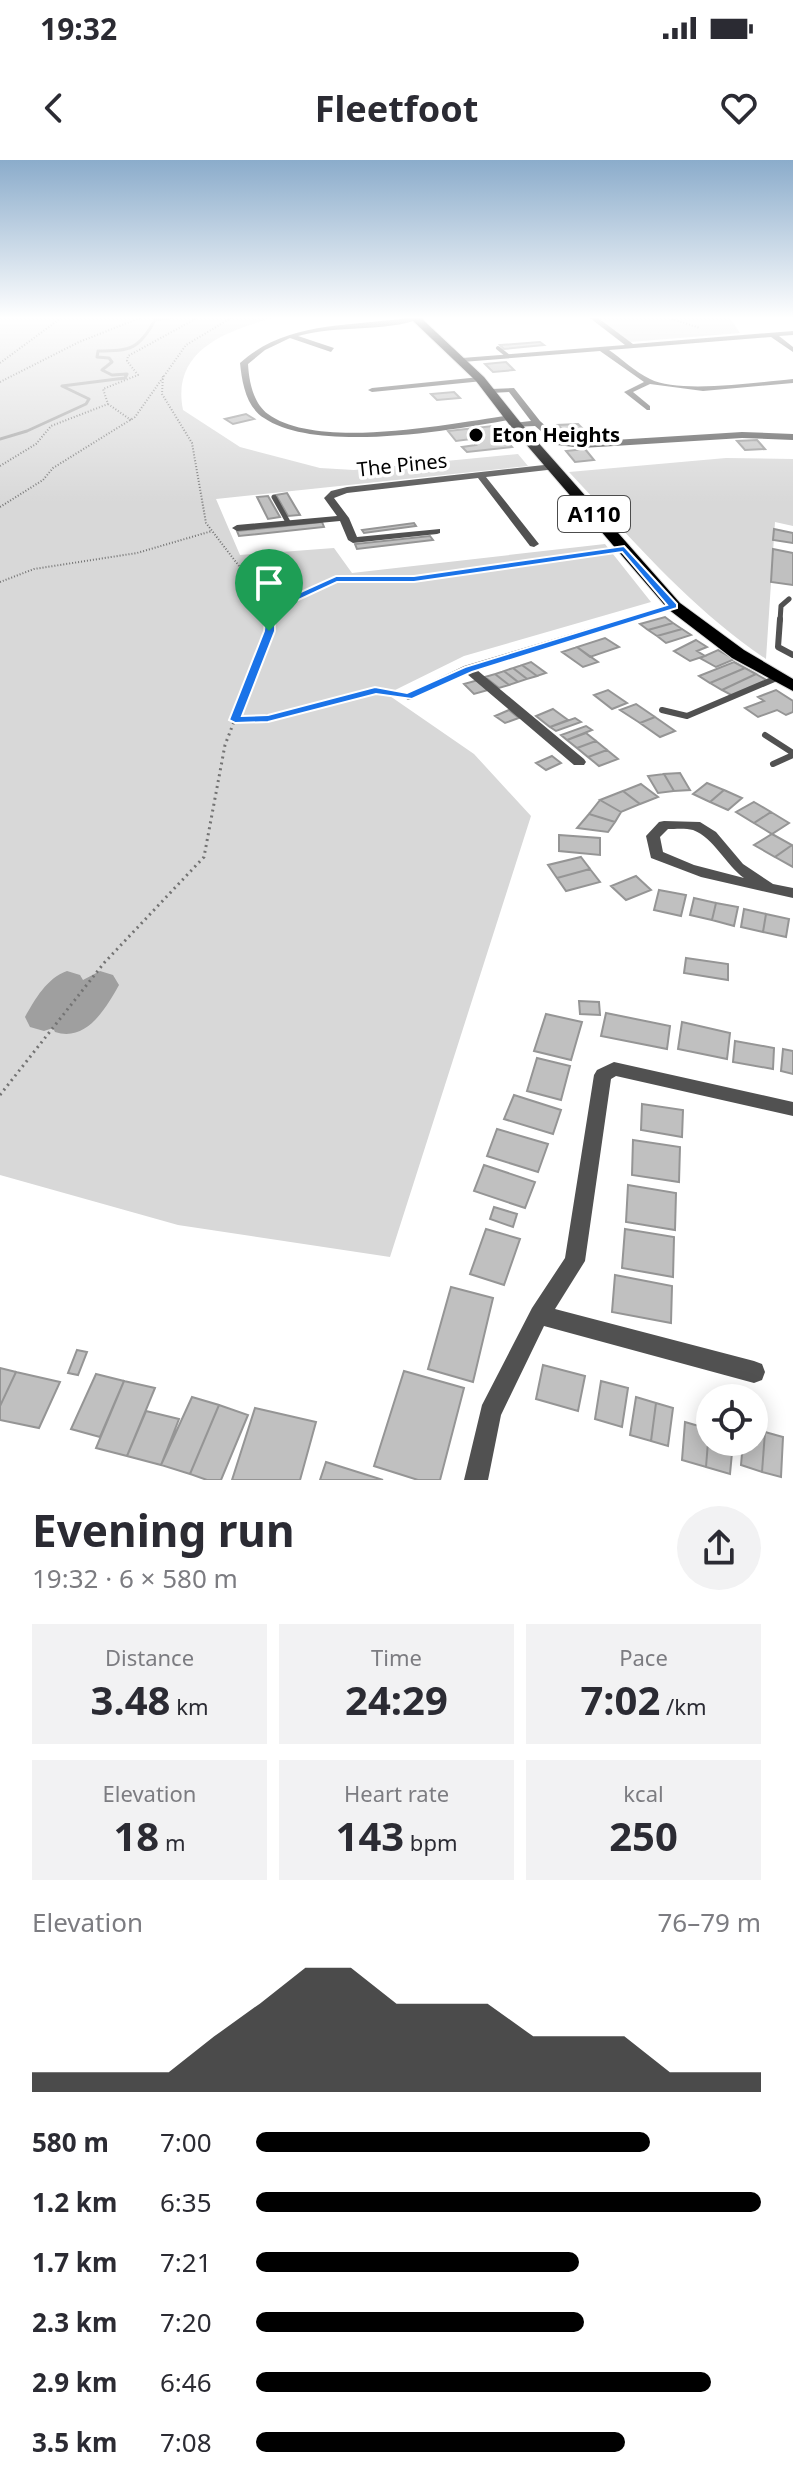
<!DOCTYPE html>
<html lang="en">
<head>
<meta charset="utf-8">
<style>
  :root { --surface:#fff; --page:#f2f2f3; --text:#2b2b33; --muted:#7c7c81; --accent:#000 }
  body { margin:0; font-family:"Noto Sans",sans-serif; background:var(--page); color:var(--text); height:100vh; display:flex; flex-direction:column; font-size:30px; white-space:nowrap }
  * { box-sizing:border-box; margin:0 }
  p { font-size:26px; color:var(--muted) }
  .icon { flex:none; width:44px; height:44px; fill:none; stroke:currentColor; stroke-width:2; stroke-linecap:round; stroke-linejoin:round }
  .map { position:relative; height:1320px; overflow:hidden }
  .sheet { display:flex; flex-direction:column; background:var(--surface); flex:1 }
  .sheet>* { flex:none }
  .buttons { position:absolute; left:696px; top:1224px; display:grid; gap:16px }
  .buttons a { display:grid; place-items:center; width:72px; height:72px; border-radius:50%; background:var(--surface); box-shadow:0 4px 20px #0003; font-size:40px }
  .pin { position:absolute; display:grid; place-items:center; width:68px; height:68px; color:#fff; margin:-82px -34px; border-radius:50% 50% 50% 0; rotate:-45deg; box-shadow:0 0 8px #0007 }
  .pin .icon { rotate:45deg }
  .round { display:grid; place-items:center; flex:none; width:84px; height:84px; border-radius:42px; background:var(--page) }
  .overview { display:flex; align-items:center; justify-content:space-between; height:136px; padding:0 32px }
  h1 { font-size:44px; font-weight:700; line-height:60px }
  .metrics { display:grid; grid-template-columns:repeat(3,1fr); gap:12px; height:136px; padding:8px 32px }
  .metrics div { display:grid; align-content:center; border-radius:0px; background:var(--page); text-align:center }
  .metrics b { font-size:40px; font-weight:700 }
  .metrics small { font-size:22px; font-weight:400 }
  .metrics p { font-size:22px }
  .chart { height:224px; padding:16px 32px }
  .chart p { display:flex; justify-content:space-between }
  .chart svg { width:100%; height:144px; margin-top:8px; fill:var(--accent); opacity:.7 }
  ul { padding:0 32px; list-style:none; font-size:26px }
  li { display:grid; grid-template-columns:128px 96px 1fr; align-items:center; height:60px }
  li i { height:20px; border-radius:10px; background:var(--accent) }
  .status { display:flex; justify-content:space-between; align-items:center; height:56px; padding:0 40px; background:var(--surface); direction:ltr }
  .status svg { height:22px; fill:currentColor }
  header { display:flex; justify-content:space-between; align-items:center; height:104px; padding:0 32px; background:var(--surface); font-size:36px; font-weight:700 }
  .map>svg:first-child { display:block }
  .green { fill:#d8d8d8 }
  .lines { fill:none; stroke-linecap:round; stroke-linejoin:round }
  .stream { stroke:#9f9f9f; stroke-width:3 }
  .river { fill:#9f9f9f; fill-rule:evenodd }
  .building { fill:#c0c0c0; stroke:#959595; stroke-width:2 }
  .primary-casing { stroke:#dbdbdb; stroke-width:2 }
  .path-far1 { stroke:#737373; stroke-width:2; stroke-dasharray:1 2; stroke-linecap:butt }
  .path { stroke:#737373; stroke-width:3; stroke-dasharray:2 4; stroke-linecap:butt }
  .service-far2 { stroke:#515151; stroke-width:4 }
  .service-far1 { stroke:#515151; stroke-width:5 }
  .service { stroke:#515151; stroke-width:6 }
  .minor { fill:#515151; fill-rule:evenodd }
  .primary { fill:#000; fill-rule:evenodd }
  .route { fill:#1a73e8; stroke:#fff; stroke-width:2; fill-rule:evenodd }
  .poi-dot { fill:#000; stroke:#fff; stroke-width:3 }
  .labels { text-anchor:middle; stroke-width:7; stroke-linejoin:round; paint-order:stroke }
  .far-poi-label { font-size:20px; font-weight:bold; fill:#000; stroke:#fff; text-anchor:start }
  .far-street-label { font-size:20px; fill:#000; stroke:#fff }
  .shield { fill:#fff; stroke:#4c4c4c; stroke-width:2 }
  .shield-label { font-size:22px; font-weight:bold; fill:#000 }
</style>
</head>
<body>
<div class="status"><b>19:32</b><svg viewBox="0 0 49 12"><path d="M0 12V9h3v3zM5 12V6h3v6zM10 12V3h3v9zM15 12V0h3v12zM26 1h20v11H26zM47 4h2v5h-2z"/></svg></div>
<header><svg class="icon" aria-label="back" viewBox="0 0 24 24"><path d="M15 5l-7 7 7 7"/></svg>Fleetfoot<svg class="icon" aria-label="heart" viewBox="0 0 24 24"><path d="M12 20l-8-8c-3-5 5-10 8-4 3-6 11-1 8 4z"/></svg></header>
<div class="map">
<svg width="793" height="1320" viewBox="0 0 793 1320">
  <rect width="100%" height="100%" fill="#fff"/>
  <path class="green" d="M0 158H273C226 171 171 190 183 250L240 287 320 308 354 310 518 294 528 306 216 339 240 395 334 388 352 413 605 384 651 442 464 496 387 534 474 594 531 656 390 1097 178 1065 0 1015Z
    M597 158H730L740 173 630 182Z
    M726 298 793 299V366L775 362 766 499C690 448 631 378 569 312Z"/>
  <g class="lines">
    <path class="stream" d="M0 279 27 271 86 244 89 239 62 226 125 218 127 214 112 215 102 210 112 202 109 198 97 197 98 191C131 191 139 189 155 160L169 158"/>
    <path class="river" d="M67 811 80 815 83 820 100 811 113 815 119 825C105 850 86 882 55 872L53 868 44 871 30 867 25 857C35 839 47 818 67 811Z"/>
  </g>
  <path class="building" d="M540 182 544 185 504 189 500 185Z
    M506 202 514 210 493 212 485 204Z
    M454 232 460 238 437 240 431 234Z
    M246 254 254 259 233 264 225 259Z
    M578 264 587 273 568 275 558 265Z
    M493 266 512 287 467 292 462 287 476 285 471 279 456 281 448 271Z
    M757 280 765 289 745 290 737 281Z
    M585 289 594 300 575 302 566 291Z
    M287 333 300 355 288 356 276 335Z
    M268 336 280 357 268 359 257 337Z
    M322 362 324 367 239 376 237 371Z
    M414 363 416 366 364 373 362 370Z
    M774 369 793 373V383L773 380Z
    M430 376 433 380 357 389 355 384Z
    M773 389 793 393V425L771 422Z
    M665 457 673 463 648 470 640 464Z
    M673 463 682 469 657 476 648 470Z
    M682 469 691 475 666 483 657 476Z
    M605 478 619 487 590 497 577 487Z
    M696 480 707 487 697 491 705 496 690 501 674 491Z
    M577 487 598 502 583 507 562 492Z
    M718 490 735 499 716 507 700 498Z
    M531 502 546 513 537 516 522 505Z
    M734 502 745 508 710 523 699 516Z
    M522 505 537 516 527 519 513 508Z
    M513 508 527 519 518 522 504 511Z
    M745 508 756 514 722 530 710 523Z
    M504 511 518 522 509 525 495 514Z
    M495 514 509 525 499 528 485 517Z
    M756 514 768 521 733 536 722 530Z
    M478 520 488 530 474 534 464 524Z
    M608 530 627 543 612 549 594 535Z
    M776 530 793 541V552L786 555 777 550 758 557 745 548 764 541 758 537Z
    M636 544 655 557 640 563 620 550Z
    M553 549 568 560 550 567 536 556Z
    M509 550 519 558 505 563 495 556Z
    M655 557 675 571 660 577 640 563Z
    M575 558 581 562 556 571 550 567Z
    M586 566 592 570 567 580 561 575Z
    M586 573 596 581 577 588 567 580Z
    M596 581 607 590 588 597 577 588Z
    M607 590 618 599 599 606 588 597Z
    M552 596 561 603 546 610 536 603Z
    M680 613 690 630 674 631 664 614Z
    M664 614 674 631 658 633 648 616Z
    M707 623 724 630 710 642 693 634Z
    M641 624 658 637 640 644 623 631Z
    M724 630 742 638 728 650 710 642Z
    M623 631 640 644 621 652 600 640Z
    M600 640 621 652 615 662 589 654Z
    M754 642 771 652 754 663 736 652Z
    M771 652 789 663 772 674 754 663Z
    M589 654 615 662 608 672 577 668Z
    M772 674 792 685 775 697 754 685Z
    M559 675 600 678V695L559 691Z
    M792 685 793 686V707L775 697Z
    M581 697 590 709 557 718 548 705Z
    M590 709 600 722 566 731 557 718Z
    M636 716 651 730 626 740 611 726Z
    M659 730 686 735 681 756 654 750Z
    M694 738 716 743 712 760 690 755Z
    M716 743 738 747 734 766 712 760Z
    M744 749 766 754 763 772 741 767Z
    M766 754 789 759 786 777 763 772Z
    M686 798 728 804V820L684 813Z
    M579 841 599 842 600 855 580 854Z
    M606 853 670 866 667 889 601 876Z
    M546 854 582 862 571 900 534 891Z
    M682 862 730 873 727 899 678 889Z
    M735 881 774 888 773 909 733 902Z
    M783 889 793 891V914L781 911Z
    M537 898 570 906 561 940 527 931Z
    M514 935 561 950 553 974 504 959Z
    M642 944 683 950 682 977 641 970Z
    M497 969 548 984 538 1012 487 996Z
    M633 980 680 987 679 1022 632 1015Z
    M484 1005 535 1022 525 1048 474 1031Z
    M628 1025 676 1033 675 1070 626 1062Z
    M494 1047 517 1054 513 1067 490 1059Z
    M486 1069 520 1079 504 1125 470 1114Z
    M625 1069 674 1077 673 1117 622 1108Z
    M615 1115 672 1126 671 1163 612 1152Z
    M451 1127 493 1138 473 1222 428 1209Z
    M77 1190 87 1192 78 1215 68 1213Z
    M543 1205 585 1216 578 1251 536 1239Z
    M0 1208 16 1212 0 1246Z
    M404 1211 464 1228 440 1320H418L374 1306Z
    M16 1212 60 1222 39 1268 0 1260V1246Z
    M96 1214 124 1221 100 1277 71 1269Z
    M124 1221 155 1228 127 1296 96 1288Z
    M601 1221 628 1228 622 1267 595 1259Z
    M192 1237 219 1245 190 1314 161 1305Z
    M636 1237 656 1243 651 1281 630 1275Z
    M656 1243 673 1248 668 1286 651 1281Z
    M219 1245 248 1255 221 1320H207L190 1314Z
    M255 1248 316 1262 300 1320H232Z
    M146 1251 179 1259 161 1305 127 1296Z
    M685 1262 709 1269 706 1307 682 1300Z
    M709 1269 710 1282H733L730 1314 706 1307Z
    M754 1269 765 1272 762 1312 741 1305 743 1282H754Z
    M765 1272 783 1277 781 1317 762 1312Z
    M326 1302 383 1320H320Z"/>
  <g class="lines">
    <g class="primary-casing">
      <path id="primary" d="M410 158H421L484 217 520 262 680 443 744 490 793 519V531L732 498 668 449 512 268 476 221Z"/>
    </g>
    <path class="path-far1" d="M669 158 700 168
      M0 203 61 158
      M163 216 162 234 192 283 206 363 239 406 265 461
      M0 222 79 182 140 158
      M108 244 131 260
      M0 306 36 284 51 266 108 244 103 229 138 215 127 201 128 196 197 158
      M0 347 43 320 53 308 135 257 186 185 231 158
      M0 422 34 409 137 393 212 371
      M269 461V454L278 446 336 419H414L605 392"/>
    <path class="path" d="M269 459V467
      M236 560 298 552 363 533 392 534
      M0 935 104 803 204 697 225 585 269 471 264 459"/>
    <path class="service-far2" d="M498 188 508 196"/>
    <path class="service-far1" d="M274 337 288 362
      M780 461 781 446 789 439"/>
    <path class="service" d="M780 459 778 487 793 495
      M662 550 687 556 779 517
      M765 575 793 593
      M773 604 793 595"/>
    <path class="minor" d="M406 158 419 159C387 172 335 165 298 176L334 188 331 192 290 178 265 190 248 204C249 221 253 243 268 254 318 291 452 263 511 255L515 257 514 259C453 270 317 294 264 258 246 247 242 222 240 203 286 161 348 167 406 158Z
      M590 158H598L633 184 793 171V175L779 176 793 187V192L771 177 609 190C622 199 635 212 650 219 679 234 759 222 793 219V223L703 231 650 224 633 232 650 246V250H647L624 232 644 222 600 191 462 202 458 200 462 198 625 185Z
      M480 217H483V221L372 232 368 230 372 228Z
      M514 228 540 261 562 281 582 282 742 272 793 274V280L742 278 582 288 557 285 535 266 513 267V263L531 261 509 232 491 233 487 231 491 229Z
      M553 304 556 305V309L486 317 539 384 534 387 530 386 478 318 347 333 334 338 349 358 357 377 440 369V373L437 374 353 383 348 380 340 361 237 371 232 368 237 365 337 356 324 338 331 331 347 327Z
      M674 443 678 444V448L477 510 584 599 586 602 584 605H574L467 514 412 539 408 540 402 536 464 506Z
      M664 661 700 662 716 672 743 704 773 724 793 728V738L701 717 651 698 646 676 659 662ZM668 669C675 669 686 668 693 670 714 678 726 705 744 718L694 705 663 692 660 677Z
      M614 902 793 942V956L616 916 611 919 585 1101 555 1149 754 1201 762 1204 765 1212 762 1220 754 1223 544 1166 501 1255 488 1320H464L482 1245 532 1148 565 1098 594 915 597 910Z"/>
    <use href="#primary" class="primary"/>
  </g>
  <linearGradient id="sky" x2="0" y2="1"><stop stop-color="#8baccb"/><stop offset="0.46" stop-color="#fff"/><stop offset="1" stop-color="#fff" stop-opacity="0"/></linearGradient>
  <rect width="793" height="343" fill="url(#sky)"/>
  <path class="route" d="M624 386 677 444V448L472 512 412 539 376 534 268 562 235 563 229 560 264 471 266 452 274 444 336 416H414ZM622 392 667 445 465 507 407 533 375 527 268 555 242 556 275 471V455L281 448 337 422H414Z"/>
  <circle class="poi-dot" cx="476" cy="275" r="8"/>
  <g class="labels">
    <g class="far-poi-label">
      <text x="492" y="282">Eton Heights</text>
    </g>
    <g class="far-street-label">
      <text transform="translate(402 305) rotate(-6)" y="7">The Pines</text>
    </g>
    <rect class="shield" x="558" y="336" width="72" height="36" rx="6"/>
    <g class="shield-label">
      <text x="594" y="362">A110</text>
    </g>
  </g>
</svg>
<div class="buttons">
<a><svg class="icon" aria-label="locate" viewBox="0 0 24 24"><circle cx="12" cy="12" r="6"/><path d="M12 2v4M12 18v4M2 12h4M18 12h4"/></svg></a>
</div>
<div class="pin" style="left:269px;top:471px;background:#1e9e55"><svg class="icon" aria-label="arrive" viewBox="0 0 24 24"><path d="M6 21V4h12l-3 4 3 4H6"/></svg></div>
</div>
<section class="sheet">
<div class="overview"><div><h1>Evening run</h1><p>19:32 · 6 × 580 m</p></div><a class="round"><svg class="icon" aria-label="share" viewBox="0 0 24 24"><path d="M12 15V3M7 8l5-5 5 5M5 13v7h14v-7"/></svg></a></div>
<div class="metrics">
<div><p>Distance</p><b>3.48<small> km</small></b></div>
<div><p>Time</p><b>24:29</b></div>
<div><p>Pace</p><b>7:02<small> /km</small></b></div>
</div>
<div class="metrics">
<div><p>Elevation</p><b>18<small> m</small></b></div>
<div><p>Heart rate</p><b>143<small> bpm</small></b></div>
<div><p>kcal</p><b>250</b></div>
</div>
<div class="chart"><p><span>Elevation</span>76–79 m</p>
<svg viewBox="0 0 160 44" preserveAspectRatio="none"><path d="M0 44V38L10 38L20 38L30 38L40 27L50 17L60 6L70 6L80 17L90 17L100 17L110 27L120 27L130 27L140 38L150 38L160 38V44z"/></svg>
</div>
<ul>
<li><b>580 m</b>7:00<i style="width:78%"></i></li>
<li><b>1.2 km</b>6:35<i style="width:100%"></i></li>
<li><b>1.7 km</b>7:21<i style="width:64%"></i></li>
<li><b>2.3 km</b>7:20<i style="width:65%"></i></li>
<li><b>2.9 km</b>6:46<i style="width:90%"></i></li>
<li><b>3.5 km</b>7:08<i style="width:73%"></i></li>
</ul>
</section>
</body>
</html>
